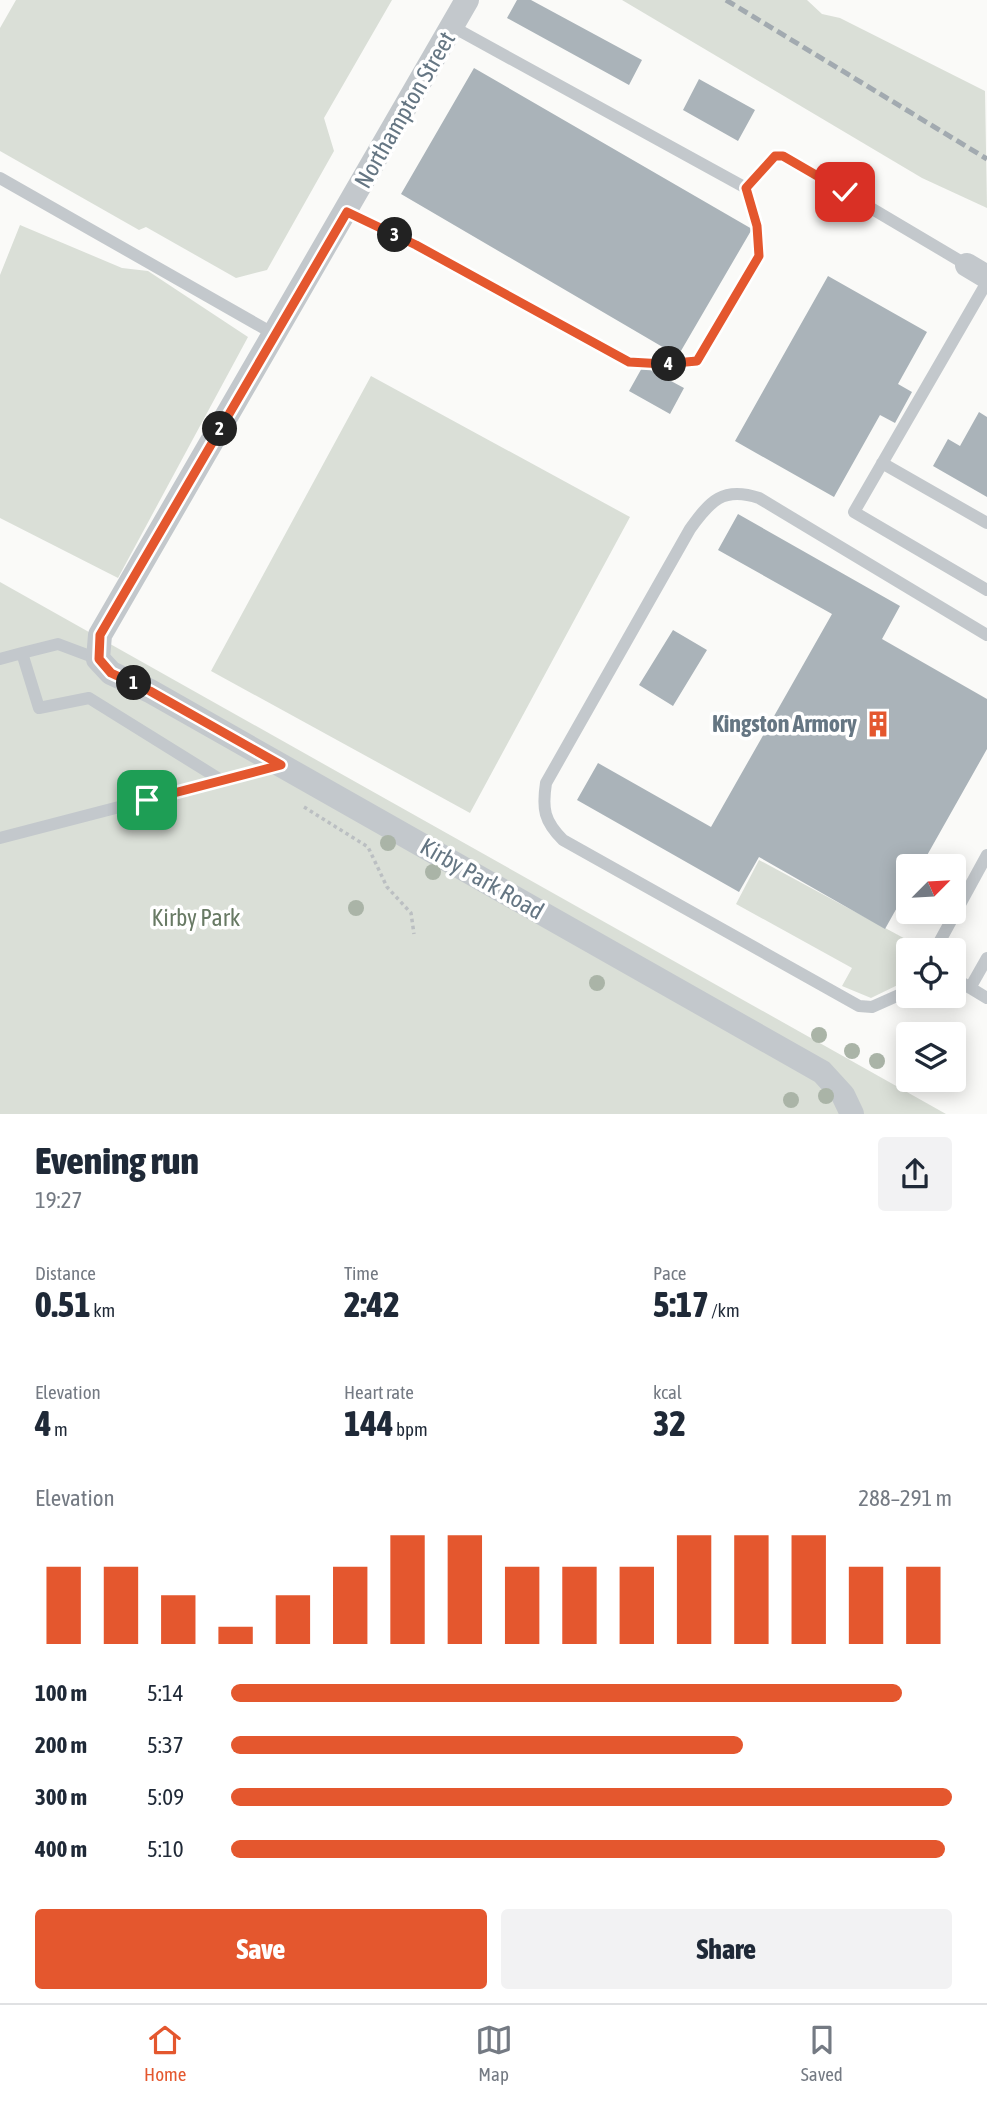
<!DOCTYPE html>
<html lang="en">
<head>
<meta charset="utf-8">
<style>
  :root { --surface:#fff; --page:#f2f2f3; --text:#1f2937; --muted:#747a83; --line:#e0e1e3; --accent:#e4572e }
  body { margin:0; font-family:"Asap Condensed",sans-serif; background:var(--page); color:var(--text); height:100vh; display:flex; flex-direction:column; font-size:26px; white-space:nowrap }
  * { box-sizing:border-box; margin:0 }
  p { font-size:23px; color:var(--muted) }
  .icon { flex:none; width:38px; height:38px; fill:none; stroke:currentColor; stroke-width:2; stroke-linecap:round; stroke-linejoin:round }
  .map { position:relative; height:1114px; overflow:hidden }
  .sheet { display:flex; flex-direction:column; background:var(--surface); flex:1 }
  .sheet>* { flex:none }
  .needle { width:46px; rotate:66deg }
  .tools { position:absolute; left:896px; top:854px; display:grid; gap:14px }
  .tools a { display:grid; place-items:center; width:70px; height:70px; border-radius:7px; background:var(--surface); box-shadow:0 4px 18px #0003; font-size:35px }
  .pin { position:absolute; display:grid; place-items:center; width:60px; height:60px; color:#fff; margin:-30px; border-radius:14px; box-shadow:0 4px 10px #0006 }
  .km { position:absolute; width:35px; height:35px; margin:-18px; border-radius:50%; background:#222; color:#fff; font-size:19px; line-height:35px; text-align:center }
  .round { display:grid; place-items:center; flex:none; width:74px; height:74px; border-radius:7px; background:var(--page) }
  .head { display:flex; align-items:center; justify-content:space-between; height:119px; padding:0 35px }
  h1 { font-size:38px; font-weight:800; line-height:52px }
  .stats { display:grid; grid-template-columns:repeat(3,1fr); gap:10px; height:119px; padding:7px 35px }
  .stats div { display:grid; align-content:center }
  .stats b { font-size:35px; font-weight:800 }
  .stats small { font-size:19px; font-weight:400 }
  .stats p { font-size:19px }
  .chart { height:196px; padding:14px 35px }
  .chart p { display:flex; justify-content:space-between }
  .chart svg { width:100%; height:126px; margin-top:7px; stroke:var(--accent); stroke-width:6 }
  .action { display:flex; gap:14px; margin-top:auto; padding:14px 35px }
  .action a { flex:1; height:80px; border-radius:7px; background:var(--accent); color:#fff; font-size:28px; font-weight:800; line-height:80px; text-align:center }
  .action a+a { background:var(--page); color:var(--text) }
  ul { padding:0 35px; list-style:none; font-size:23px }
  li { display:grid; grid-template-columns:112px 84px 1fr; align-items:center; height:52px }
  li i { height:18px; border-radius:9px; background:var(--accent) }
  .menu { display:flex; justify-content:space-around; align-items:center; height:98px; border-top:2px solid var(--line); background:var(--surface); font-size:19px; color:var(--muted) }
  .menu a { display:grid; justify-items:center; gap:4px }
  .menu .active { color:var(--accent) }
  .map>svg:first-child { display:block }
  .green { fill:#dadfd7 }
  .building { fill:#aab3b9 }
  .lines { fill:none; stroke-linecap:round; stroke-linejoin:round }
  .path { stroke:#bbbfc2; stroke-width:3.5; stroke-dasharray:3.5 3.5; stroke-linecap:butt }
  .service { stroke:#c3c8cc; stroke-width:12 }
  .minor { stroke:#c3c8cc; stroke-width:24 }
  .rail { stroke:#a2aab0; stroke-width:5; stroke-dasharray:10 5; stroke-linecap:butt }
  .tree { fill:#aab4a7 }
  .route-casing { stroke:#fff; stroke-width:14 }
  .route { stroke:#e4572e; stroke-width:9 }
  .labels { text-anchor:middle; stroke-width:7; stroke-linejoin:round; paint-order:stroke }
  .street-label { font-size:24px; fill:#657683; stroke:#fff }
  .poi-label { font-size:24px; font-weight:bold; fill:#657683; stroke:#fff; text-anchor:end }
  .park-label { font-size:24px; fill:#687a64; stroke:#fff }
</style>
</head>
<body>
<div class="map">
<svg width="987" height="1114" viewBox="0 0 987 1114">
  <rect width="100%" height="100%" fill="#fafaf8"/>
  <path class="green" d="M16 0H392L324 118 334 151 267 270 236 278 146 227 139 230 0 151V28Z
    M622 0H807L822 14 840 18 985 91 987 208 922 178Z
    M20 225 122 268 148 271 248 337 118 578 0 518V275Z
    M371 376 630 517 470 813 211 671Z
    M0 582 946 1114H0Z
    M759 860 924 949 908 950 906 981 871 998 842 986 852 968 736 904Z"/>
  <path class="building" d="M517 0H531L642 60 629 85 507 18Z
    M474 68 752 229 678 356 401 194Z
    M699 79 755 110 738 141 683 110Z
    M828 276 927 332 898 384 912 392 895 423 880 415 834 497 735 441Z
    M643 366 684 388 670 414 629 391Z
    M979 412 987 417V497L933 466 948 439 960 446Z
    M738 514 900 606 882 639 987 699V749L921 866H908V888L885 929 759 857 739 892 577 800 598 763 711 827 832 614 718 550Z
    M673 630 707 650 673 706 639 685Z"/>
  <g class="lines">
    <path class="path" d="M304 807 368 847 387 887 411 913 414 934"/>
    <path class="service" d="M0 178 274 334
      M746 188 775 156H783L967 265
      M347 212 416 245 629 362 664 364 697 361 759 256 757 226 746 188 453 27
      M987 282 854 512 987 590
      M882 463 987 523
      M22 653 58 644 98 659
      M0 659 22 653 39 708 89 698 221 780
      M0 838 277 766
      M935 950 987 855
      M954 978 987 998
      M970 988 987 958
      M908 991 872 1007 859 1006 563 840C544 821 542 809 546 783L690 529C710 501 723 486 759 498L987 635"/>
    <path class="minor" d="M467 0 100 635 98 659 111 673 150 691 822 1072 843 1095 852 1114
      M967 265 987 277"/>
    <path class="rail" d="M726 0 987 159"/>
  </g>
  <g class="tree">
    <circle cx="388" cy="843" r="8"/>
    <circle cx="433" cy="872" r="8"/>
    <circle cx="356" cy="908" r="8"/>
    <circle cx="597" cy="983" r="8"/>
    <circle cx="819" cy="1035" r="8"/>
    <circle cx="852" cy="1051" r="8"/>
    <circle cx="877" cy="1061" r="8"/>
    <circle cx="826" cy="1096" r="8"/>
    <circle cx="791" cy="1100" r="8"/>
  </g>
  <g class="lines">
    <g class="route-casing">
      <path id="route" d="M147 800 281 765 150 691 111 673 99 659 100 635 347 212 416 245 629 362 664 364 697 361 759 256 757 226 746 188 775 156H783L845 192"/>
    </g>
    <use href="#route" class="route"/>
  </g>
  <defs>
    <g id="building-bare" transform="scale(2.1)"><path d="M-4-6H4V6H1V3H-1V6H-4ZM-2.5-4.3h1.7v1.8h-1.7ZM.8-4.3h1.7v1.8H.8ZM-2.5-1h1.7V.8h-1.7ZM.8-1h1.7V.8H.8Z" fill="#e4572e" stroke="#fff" stroke-width="2.5" paint-order="stroke"/></g>
  </defs>
  <g fill-rule="evenodd">
    <use href="#building-bare" x="878" y="724"/>
  </g>
  <g class="labels">
    <g class="street-label">
      <text transform="translate(405 110) rotate(-60)" y="8">Northampton Street</text>
      <text transform="translate(482 879) rotate(30)" y="8">Kirby Park Road</text>
    </g>
    <g class="poi-label">
      <text x="857" y="732">Kingston Armory</text>
    </g>
    <g class="park-label">
      <text x="196" y="926">Kirby Park</text>
    </g>
  </g>
</svg>
<div class="tools">
<a><svg class="needle" viewBox="-14 -14 28 28"><path d="M0-13l5 13h-10z" fill="#e53935"/><path d="M0 13l5-13h-10z" fill="#747a83"/></svg></a>
<a><svg class="icon" aria-label="locate" viewBox="0 0 24 24"><circle cx="12" cy="12" r="6"/><path d="M12 2v4M12 18v4M2 12h4M18 12h4"/></svg></a>
<a><svg class="icon" aria-label="layers" viewBox="0 0 24 24"><path d="M12 4l9 5-9 5-9-5zM3 14l9 5 9-5"/></svg></a>
</div>
<div class="pin" style="left:147px;top:800px;background:#1e9e55"><svg class="icon" aria-label="arrive" viewBox="0 0 24 24"><path d="M6 21V4h12l-3 4 3 4H6"/></svg></div>
<div class="pin" style="left:845px;top:192px;background:#d93025"><svg class="icon" aria-label="check" viewBox="0 0 24 24"><path d="M5 12l5 5 9-10"/></svg></div>
<b class="km" style="left:134px;top:683px">1</b>
<b class="km" style="left:220px;top:429px">2</b>
<b class="km" style="left:395px;top:235px">3</b>
<b class="km" style="left:669px;top:364px">4</b>
</div>
<section class="sheet">
<div class="head"><div><h1>Evening run</h1><p>19:27</p></div><a class="round"><svg class="icon" aria-label="share" viewBox="0 0 24 24"><path d="M12 15V3M7 8l5-5 5 5M5 13v7h14v-7"/></svg></a></div>
<div class="stats">
<div><p>Distance</p><b>0.51<small> km</small></b></div>
<div><p>Time</p><b>2:42</b></div>
<div><p>Pace</p><b>5:17<small> /km</small></b></div>
</div>
<div class="stats">
<div><p>Elevation</p><b>4<small> m</small></b></div>
<div><p>Heart rate</p><b>144<small> bpm</small></b></div>
<div><p>kcal</p><b>32</b></div>
</div>
<div class="chart"><p><span>Elevation</span>288–291 m</p>
<svg viewBox="0 0 160 44" preserveAspectRatio="none"><path d="M5 44V17M15 44V17M25 44V27M35 44V38M45 44V27M55 44V17M65 44V6M75 44V6M85 44V17M95 44V17M105 44V17M115 44V6M125 44V6M135 44V6M145 44V17M155 44V17"/></svg>
</div>
<ul>
<li><b>100 m</b>5:14<i style="width:93%"></i></li>
<li><b>200 m</b>5:37<i style="width:71%"></i></li>
<li><b>300 m</b>5:09<i style="width:100%"></i></li>
<li><b>400 m</b>5:10<i style="width:99%"></i></li>
</ul>
<div class="action"><a>Save</a><a>Share</a></div>
</section>
<nav class="menu">
<a class="active"><svg class="icon" aria-label="home" viewBox="0 0 24 24"><path d="M3 11l9-7 9 7M6 9v11h12V9"/></svg>Home</a>
<a><svg class="icon" aria-label="map" viewBox="0 0 24 24"><path d="M3 6l6-2 6 2 6-2v14l-6 2-6-2-6 2zM9 4v14M15 6v14"/></svg>Map</a>
<a><svg class="icon" aria-label="saved" viewBox="0 0 24 24"><path d="M7 4h10v16l-5-4-5 4z"/></svg>Saved</a>
</nav>
</body>
</html>
